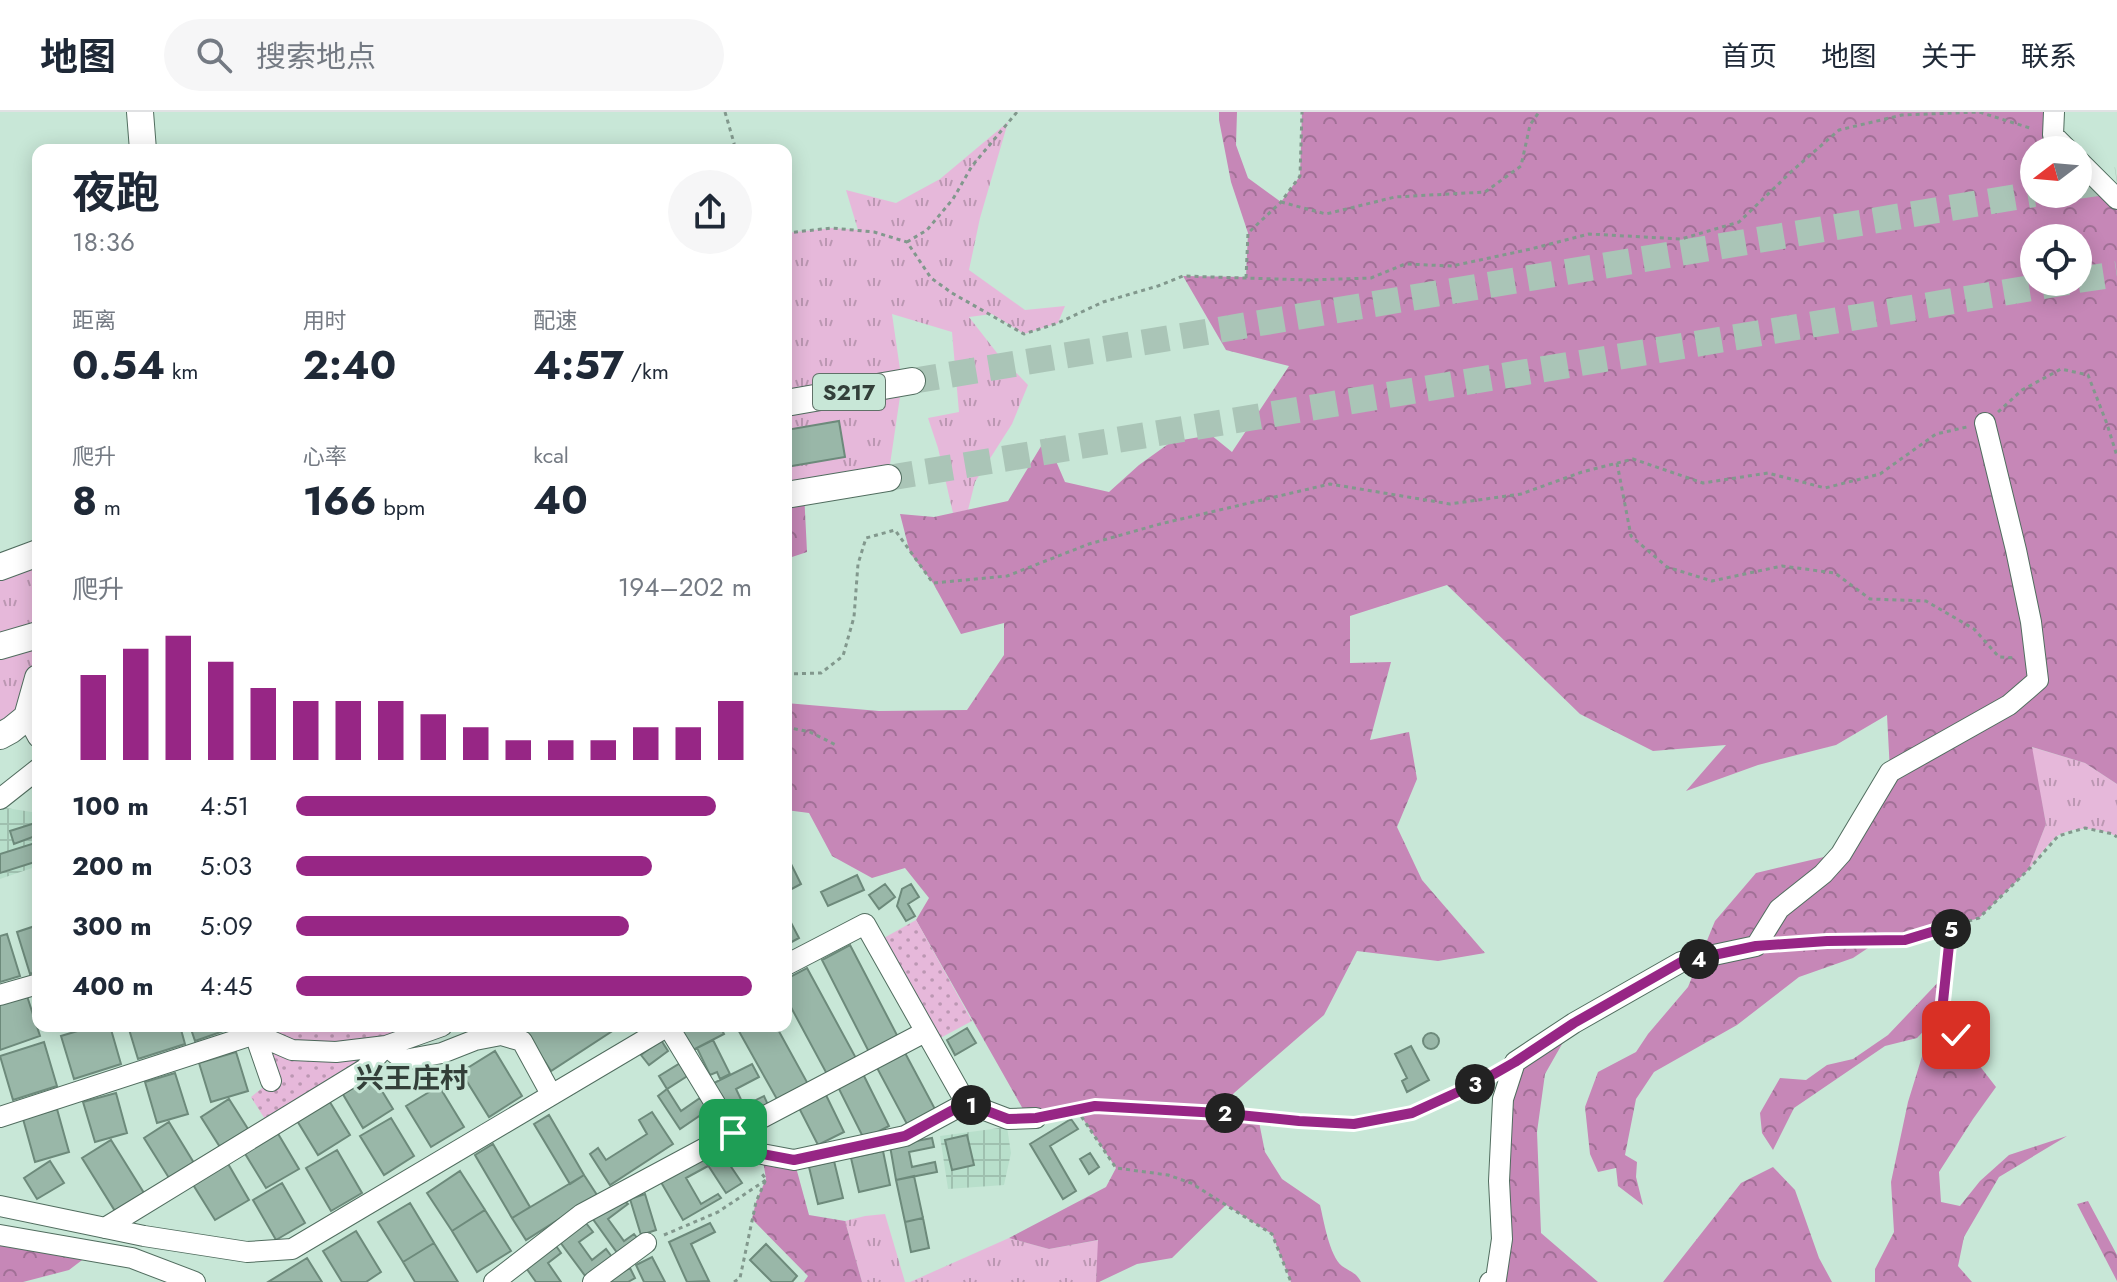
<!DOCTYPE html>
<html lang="zh">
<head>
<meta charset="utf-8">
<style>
  :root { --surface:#fff; --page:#f6f6f7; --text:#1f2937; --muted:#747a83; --line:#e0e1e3; --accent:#972685 }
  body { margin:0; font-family:Jost,"Noto Sans SC",sans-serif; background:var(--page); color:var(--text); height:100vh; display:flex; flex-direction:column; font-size:30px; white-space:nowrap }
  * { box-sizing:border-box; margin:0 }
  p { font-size:26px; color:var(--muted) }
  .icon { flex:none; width:44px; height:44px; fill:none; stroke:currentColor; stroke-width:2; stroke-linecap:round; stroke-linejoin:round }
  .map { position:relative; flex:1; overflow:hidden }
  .side { position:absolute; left:32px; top:32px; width:760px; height:888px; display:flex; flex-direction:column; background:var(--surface); border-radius:16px; box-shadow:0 4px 20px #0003 }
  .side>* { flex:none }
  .needle { width:52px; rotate:254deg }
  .tools { position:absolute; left:2020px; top:24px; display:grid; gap:16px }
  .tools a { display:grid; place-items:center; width:72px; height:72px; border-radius:50%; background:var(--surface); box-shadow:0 4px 20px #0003; font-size:40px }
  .pin { position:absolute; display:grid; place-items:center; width:68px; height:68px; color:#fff; margin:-34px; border-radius:16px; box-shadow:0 4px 12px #0006 }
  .km { position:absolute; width:40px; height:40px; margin:-20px; border-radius:50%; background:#222; color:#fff; font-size:22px; line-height:40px; text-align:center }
  .round { display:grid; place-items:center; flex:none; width:84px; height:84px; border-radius:42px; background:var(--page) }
  .summary { display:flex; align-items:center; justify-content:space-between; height:136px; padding:0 40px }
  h1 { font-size:44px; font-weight:700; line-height:60px }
  .figures { display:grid; grid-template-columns:repeat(3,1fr); gap:12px; height:136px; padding:8px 40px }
  .figures div { display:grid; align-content:center }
  .figures b { font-size:40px; font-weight:700 }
  .figures small { font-size:22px; font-weight:400 }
  .figures p { font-size:22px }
  .chart { height:224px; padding:16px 40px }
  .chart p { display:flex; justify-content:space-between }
  .chart svg { width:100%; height:144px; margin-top:8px; stroke:var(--accent); stroke-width:6 }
  ul { padding:0 40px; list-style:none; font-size:26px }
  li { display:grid; grid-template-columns:128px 96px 1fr; align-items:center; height:60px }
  li i { height:20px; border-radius:10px; background:var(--accent) }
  header { display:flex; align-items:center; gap:48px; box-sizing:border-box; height:112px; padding:0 40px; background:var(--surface); border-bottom:2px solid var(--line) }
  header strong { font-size:38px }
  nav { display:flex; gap:44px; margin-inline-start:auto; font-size:28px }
  .search { width:560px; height:72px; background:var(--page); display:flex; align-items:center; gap:20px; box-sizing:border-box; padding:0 28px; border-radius:44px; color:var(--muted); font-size:30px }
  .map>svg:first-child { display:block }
  .industrial { fill:url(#industrial-grid) }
  .grass { fill:url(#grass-tufts) }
  .forest { fill:url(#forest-crowns); fill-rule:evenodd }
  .park { fill:url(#park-dots) }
  .building { fill:#99b7a8; stroke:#6d8a7b; stroke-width:2 }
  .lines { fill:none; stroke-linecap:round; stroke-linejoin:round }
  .major-tunnel { stroke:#aac5b7; stroke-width:26; stroke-dasharray:26 13; stroke-linecap:butt }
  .minor-casing { stroke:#516d5f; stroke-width:22 }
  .major-casing { stroke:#516d5f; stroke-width:28 }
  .path { stroke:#82988d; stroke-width:3; stroke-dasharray:4 4; stroke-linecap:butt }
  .minor { stroke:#fff; stroke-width:20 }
  .major { stroke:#fff; stroke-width:26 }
  .route-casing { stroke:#fff; stroke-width:16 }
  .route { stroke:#972685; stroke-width:10 }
  .labels { text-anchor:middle; stroke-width:6; stroke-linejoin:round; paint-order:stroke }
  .shield { fill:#c8e7d7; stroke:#607168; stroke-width:2 }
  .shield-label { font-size:22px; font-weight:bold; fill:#333f39 }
  .quarter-label { font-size:28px; font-weight:bold; fill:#333f39; stroke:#c8e7d7 }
</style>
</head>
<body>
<header>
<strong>地图</strong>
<div class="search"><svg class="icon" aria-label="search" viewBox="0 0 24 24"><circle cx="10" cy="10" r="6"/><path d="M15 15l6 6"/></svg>搜索地点</div>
<nav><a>首页</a><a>地图</a><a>关于</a><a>联系</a></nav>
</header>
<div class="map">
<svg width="2117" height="1170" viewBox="0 0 2117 1170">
  <defs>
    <pattern id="industrial-grid" width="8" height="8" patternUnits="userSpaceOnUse" patternTransform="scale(2)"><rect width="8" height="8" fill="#b8dfcb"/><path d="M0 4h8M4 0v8" fill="none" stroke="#9fc0af"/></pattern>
    <pattern id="grass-tufts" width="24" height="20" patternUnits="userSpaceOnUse" patternTransform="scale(2)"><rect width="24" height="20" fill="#e6b8da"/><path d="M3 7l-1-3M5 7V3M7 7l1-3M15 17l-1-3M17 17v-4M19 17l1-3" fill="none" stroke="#bb97b2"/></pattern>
    <pattern id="forest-crowns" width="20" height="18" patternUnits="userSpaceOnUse" patternTransform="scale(2)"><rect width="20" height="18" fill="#c687b7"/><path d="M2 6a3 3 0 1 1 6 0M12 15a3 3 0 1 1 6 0" fill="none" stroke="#a17096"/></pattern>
    <pattern id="park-dots" width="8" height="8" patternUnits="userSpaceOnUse" patternTransform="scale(2)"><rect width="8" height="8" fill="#e6b8da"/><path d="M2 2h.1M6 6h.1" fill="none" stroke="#bb97b2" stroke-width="1.8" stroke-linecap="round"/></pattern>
  </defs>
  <rect width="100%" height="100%" fill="#c8e7d7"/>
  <path class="industrial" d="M0 695 38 701V754L0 767Z
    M1007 1015 1011 1041 1004 1073 948 1077 940 1024Z"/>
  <path class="grass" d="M1008 10 980 106 969 158 1025 198 1065 194 1058 211 1024 222 992 202 969 205 997 241 1028 273 1012 312 975 370 968 398 953 401 938 336 928 306 959 300 952 220 892 202 902 271 888 366 786 383V121L832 116 858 118 846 78 896 91 940 67Z
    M38 441V564L0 624V455Z
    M2031 635 2085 651 2117 672V725C2101 715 2076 714 2059 723 2049 729 2036 749 2028 758L2046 712Z
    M885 1102 905 1170H862L845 1109 865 1104Z
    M1009 1126 1049 1137 1099 1128 1096 1170H910Z"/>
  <path class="forest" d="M1219 0H1237L1236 33 1248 66 1281 90 1300 64 1302 0H2054L2068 38H2034V82H2078V48L2117 87V672L2085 651 2032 635 2046 712 2028 758 1979 806 1905 828H1880L1853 846 1799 865 1737 913 1654 960 1636 987 1625 1043 1637 1050 1636 1065 1643 1093 1618 1074 1616 1056 1598 1060 1590 1042 1585 995 1598 960 1636 940 1648 922 1688 875 1715 809 1756 761 1841 741 1890 660 1887 603 1836 633 1758 653 1686 679 1726 633 1653 639 1580 602 1447 473 1350 504V551L1391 550 1370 628 1409 620 1417 667 1397 715 1422 768 1485 841 1438 849 1357 839 1324 903 1234 981 1220 1000 1258 1005 1265 1040 1282 1067 1320 1093C1324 1109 1329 1143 1342 1154 1350 1160 1356 1160 1361 1170H1291L1272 1122 1226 1093 1172 1146 1137 1152 1099 1170H1096L1098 1128 1049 1137 1009 1126 1106 1075 1116 1056 1077 998 1028 1006 916 808 929 786 905 756 872 766 832 744 809 701 786 698V591L879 599 967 598 1004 543V511L961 522 933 471 910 441 900 402 934 405 1008 389 1046 326 1065 370 1109 380 1139 353 1171 330 1211 323 1232 340 1289 254 1226 238 1183 164 1246 165 1248 121 1231 70 1219 8ZM2034 126H2078V170H2034Z
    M804 380 807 440 786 447V383Z
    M1945 863 1942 899 1948 913 1996 975 1973 1007 1939 1060 1941 1090 1960 1094 1980 1069 2009 1043 2067 1024 1999 1065 1964 1125 1958 1154 1972 1170H1875V1157L1894 1120 1891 1070 1908 990 1924 938 1940 902 1917 926 1885 934 1794 996 1773 1038 1762 1021 1760 1001 1780 966 1806 968 1827 953 1853 947 1888 923Z
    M1574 911 1545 962 1537 1020 1541 1121 1598 1170H1490L1515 950Z
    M762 1042 794 1048 809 1103 845 1109 862 1170H804L808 1164 752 1107 756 1090 766 1067Z
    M1773 1055 1795 1078 1819 1146 1832 1170H1663L1741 1071Z
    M2088 1089 2117 1143V1169L2077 1092Z
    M0 1123 94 1139 69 1158 23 1170H0Z"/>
  <path class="park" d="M916 808 972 909 931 931 875 831Z
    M252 914H409L412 924 270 1015 251 985 271 969Z"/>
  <path class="building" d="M839 309 845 345 786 355V318Z
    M38 710V723L14 732 10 719Z
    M38 730V749L0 761V742Z
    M786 742 801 772 786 780Z
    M857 763 864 778 828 794 821 780Z
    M885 772 895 785 879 797 869 783Z
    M911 772 919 785 908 792 915 804 906 809 897 794 902 777Z
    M786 801 799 826 786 833Z
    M38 813V859L30 862 17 820Z
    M7 822 20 864 0 870V824Z
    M850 833 899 927 870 942 822 848Z
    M807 856 857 948 828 964 786 886V867Z
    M27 884 40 924 0 938V892Z
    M94 914H110L121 952 74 967 61 924Z
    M128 914H180L185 932 138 947Z
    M190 914H238L195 929Z
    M522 914H620L551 959Z
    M685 914H720L724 922 691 939 679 917Z
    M736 914H776L808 972 778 989Z
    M967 916 976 931 955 943 947 928Z
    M1423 929a8 8 0 1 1 16 0a8 8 0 1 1-16 0Z
    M661 928 668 939 649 953 641 943Z
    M713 928 730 962 720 967 717 960 710 963 697 936Z
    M44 930 57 974 13 988 0 944Z
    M1411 934 1429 968 1407 980 1402 969 1407 966 1395 942Z
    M495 939 522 984 489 1005 461 960Z
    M904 939 936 999 908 1014 876 954Z
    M236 940 248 979 211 990 199 951Z
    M682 950 689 963 667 977 659 964Z
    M752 952 759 965 736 977 744 994 764 984 769 995 734 1013 712 972Z
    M862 960 889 1014 864 1027 837 973Z
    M175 961 188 1002 157 1011 145 970Z
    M371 961 393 997 363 1016 341 979Z
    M439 974 464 1015 431 1035 406 994Z
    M667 977 681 999 700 986 708 998 680 1017 658 984Z
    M116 981 127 1021 95 1030 83 990Z
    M825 981 844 1020 818 1033 798 994Z
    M229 987 248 1017 220 1035 201 1005Z
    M328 987 350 1023 318 1043 296 1007Z
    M57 997 69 1040 35 1050 23 1007Z
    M652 1000 673 1032 610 1073 590 1042 598 1036 606 1048 647 1022 639 1008Z
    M549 1003 584 1063 570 1072 534 1012Z
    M391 1006 414 1044 384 1063 360 1024Z
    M1071 1007 1078 1017 1050 1034 1076 1079 1063 1087 1030 1032Z
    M169 1010 194 1051 169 1066 144 1026Z
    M277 1020 299 1057 266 1076 244 1040Z
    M967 1023 974 1053 952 1058 945 1028Z
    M932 1026 934 1035 909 1040 912 1055 935 1050 937 1060 896 1068 890 1034Z
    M111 1028 144 1081 115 1099 82 1046Z
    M493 1032 530 1095 512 1106 475 1043Z
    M719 1037 742 1071 726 1081 704 1047Z
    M337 1038 362 1081 331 1099 306 1056Z
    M883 1039 890 1073 859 1080 851 1046Z
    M700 1040 708 1054 686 1066 701 1092 718 1082 721 1086 683 1108 658 1065Z
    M1090 1041 1099 1055 1089 1062 1080 1047Z
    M50 1049 64 1071 37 1087 24 1066Z
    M834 1049 843 1086 818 1092 809 1055Z
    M227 1050 249 1088 215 1108 192 1071Z
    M460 1059 485 1098 452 1119 427 1081Z
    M584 1063 597 1083 526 1128 512 1106Z
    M914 1064 923 1106 905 1110 896 1068Z
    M282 1071 305 1111 276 1128 253 1088Z
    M645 1082 656 1118 641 1123 630 1087Z
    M621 1086 628 1092 608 1107 624 1129 634 1122 638 1127 618 1142 590 1103Z
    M410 1091 434 1131 403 1150 378 1110Z
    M485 1098 511 1139 477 1160 452 1119Z
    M923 1106 929 1136 911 1140 905 1110Z
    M586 1111 593 1120 579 1130 592 1148 606 1137 612 1145 586 1165 560 1130Z
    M710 1111 715 1120 691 1132 709 1169 687 1170 669 1130Z
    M356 1119 381 1160 366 1170H342L323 1139Z
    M434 1131 458 1170H415L403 1150Z
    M554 1131 561 1141 548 1151 561 1170H536L524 1153Z
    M766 1132 797 1164 792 1170H772L750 1148Z
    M652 1145 665 1170H644L636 1153Z
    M307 1146 322 1170H268Z
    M630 1156 635 1166 628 1170H605Z"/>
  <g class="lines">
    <path class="major-tunnel" d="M2078 74 2117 68
      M2078 168 2117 162
      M912 269 2034 82
      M888 366 2068 170"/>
    <g class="minor-casing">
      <path id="minor" d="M2054 0 2053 23 2068 38
        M2078 48 2117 87
        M38 603 27 605 38 625
        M0 687 38 657
        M786 853 865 812 966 991 1008 1007 1036 1006
        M0 883 38 872
        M252 914 271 969
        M668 914 733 1021 925 920
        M0 1005 255 922 292 938 336 940 386 934 442 914
        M0 1094 144 1124 247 1140 292 1137 668 914
        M105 1116 365 957 386 934 404 948 442 941 475 928 501 923 522 929 551 982
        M0 1123 132 1146 195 1170
        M494 1170 582 1102 733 1021 762 1042 794 1048 905 1024 966 991
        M593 1170 646 1131
        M1490 1170 1496 1167 1502 1127 1499 1069 1503 987 1515 950 1574 911 1681 850 1756 834 1779 797 1823 762 1841 742 1890 660 2009 593 2038 568 2031 510 2016 438 1985 311"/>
    </g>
    <g class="major-casing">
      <path id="major" d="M140 0 143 38
        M786 291 912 269
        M786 383 888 366
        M0 455 38 441
        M0 534 38 523
        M0 624 11 618 27 605 38 566"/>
    </g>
    <path class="path" d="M725 0 734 31V38
      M1281 90 1326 102 1395 85 1485 80 1521 54 1530 13 1539 0
      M786 121 832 116 874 120 907 130 931 166 952 181 1024 222 1058 211 1103 190 1158 174 1183 164 1307 168 1371 166 1405 152 1452 154 1531 137 1589 122 1681 127 1739 110 1792 59 1839 18 1902 3 1979 0 2033 17
      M907 130 927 118 953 87 972 54 1017 0
      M1246 166 1248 121 1281 90 1300 64 1302 0
      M1998 300 2022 278 2061 257 2088 263 2107 312 2117 344
      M1617 351 1631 424 1667 455 1712 469 1782 454 1835 461 1870 487 1926 489 1974 517 1999 545 2016 546
      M786 562 821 561 843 544 854 505 858 452 866 426 895 418 933 471 1007 464 1089 432 1160 412 1330 372 1450 392 1521 382 1582 360 1633 347 1703 371 1768 361 1825 376 1880 362 1936 322 1967 315
      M786 615 810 620 838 634
      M1951 814 1942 899 1948 913 1956 923
      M1779 832 1905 828 1979 806 2028 758 2058 724 2085 716 2113 722 2117 725
      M1077 998 1116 1056 1168 1063 1191 1071 1272 1122 1291 1170
      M1056 1002 1095 994 1219 1001 1299 1009 1354 1012 1412 1001 1489 965
      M664 1123 718 1100 766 1068
      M734 1170 740 1166 756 1090 766 1067 762 1062"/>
    <use href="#minor" class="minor"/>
    <use href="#major" class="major"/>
  </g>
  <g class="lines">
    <g class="route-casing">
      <path id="route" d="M733 1021 762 1042 794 1048 905 1024 966 991 1008 1007 1036 1006 1095 994 1219 1001 1299 1009 1354 1012 1412 1001 1480 970 1515 950 1574 911 1681 850 1756 834 1827 829 1905 828 1951 814 1942 899 1948 913 1956 923"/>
    </g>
    <use href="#route" class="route"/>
  </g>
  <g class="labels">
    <rect class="shield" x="813" y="262" width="72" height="36" rx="6"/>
    <g class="shield-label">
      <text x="849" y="288">S217</text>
    </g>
    <g class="quarter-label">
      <text x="412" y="976">兴王庄村</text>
    </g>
  </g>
</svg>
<div class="tools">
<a><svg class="needle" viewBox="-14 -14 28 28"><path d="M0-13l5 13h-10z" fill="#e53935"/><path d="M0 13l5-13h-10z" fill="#747a83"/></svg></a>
<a><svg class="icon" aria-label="locate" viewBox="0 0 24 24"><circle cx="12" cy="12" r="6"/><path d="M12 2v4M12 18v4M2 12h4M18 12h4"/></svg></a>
</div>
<div class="pin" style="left:733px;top:1021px;background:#1e9e55"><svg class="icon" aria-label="arrive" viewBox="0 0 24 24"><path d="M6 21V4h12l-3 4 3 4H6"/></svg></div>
<div class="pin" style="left:1956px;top:923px;background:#d93025"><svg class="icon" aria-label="check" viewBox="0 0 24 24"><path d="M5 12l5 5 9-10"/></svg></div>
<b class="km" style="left:971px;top:993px">1</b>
<b class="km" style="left:1225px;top:1001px">2</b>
<b class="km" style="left:1475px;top:972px">3</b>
<b class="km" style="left:1699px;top:847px">4</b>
<b class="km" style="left:1951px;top:817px">5</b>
<section class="side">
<div class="summary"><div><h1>夜跑</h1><p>18:36</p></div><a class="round"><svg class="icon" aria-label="share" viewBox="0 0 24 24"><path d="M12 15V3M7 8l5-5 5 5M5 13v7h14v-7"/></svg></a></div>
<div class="figures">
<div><p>距离</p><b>0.54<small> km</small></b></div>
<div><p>用时</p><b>2:40</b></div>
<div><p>配速</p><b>4:57<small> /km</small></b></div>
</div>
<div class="figures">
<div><p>爬升</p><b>8<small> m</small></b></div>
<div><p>心率</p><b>166<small> bpm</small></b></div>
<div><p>kcal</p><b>40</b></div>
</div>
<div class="chart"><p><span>爬升</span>194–202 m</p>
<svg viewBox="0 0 160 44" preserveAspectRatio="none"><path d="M5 44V18M15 44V10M25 44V6M35 44V14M45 44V22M55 44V26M65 44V26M75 44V26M85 44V30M95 44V34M105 44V38M115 44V38M125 44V38M135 44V34M145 44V34M155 44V26"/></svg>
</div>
<ul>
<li><b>100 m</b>4:51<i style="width:92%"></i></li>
<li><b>200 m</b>5:03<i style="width:78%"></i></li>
<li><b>300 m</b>5:09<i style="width:73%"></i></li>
<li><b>400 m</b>4:45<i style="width:100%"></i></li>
</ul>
</section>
</div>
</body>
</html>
